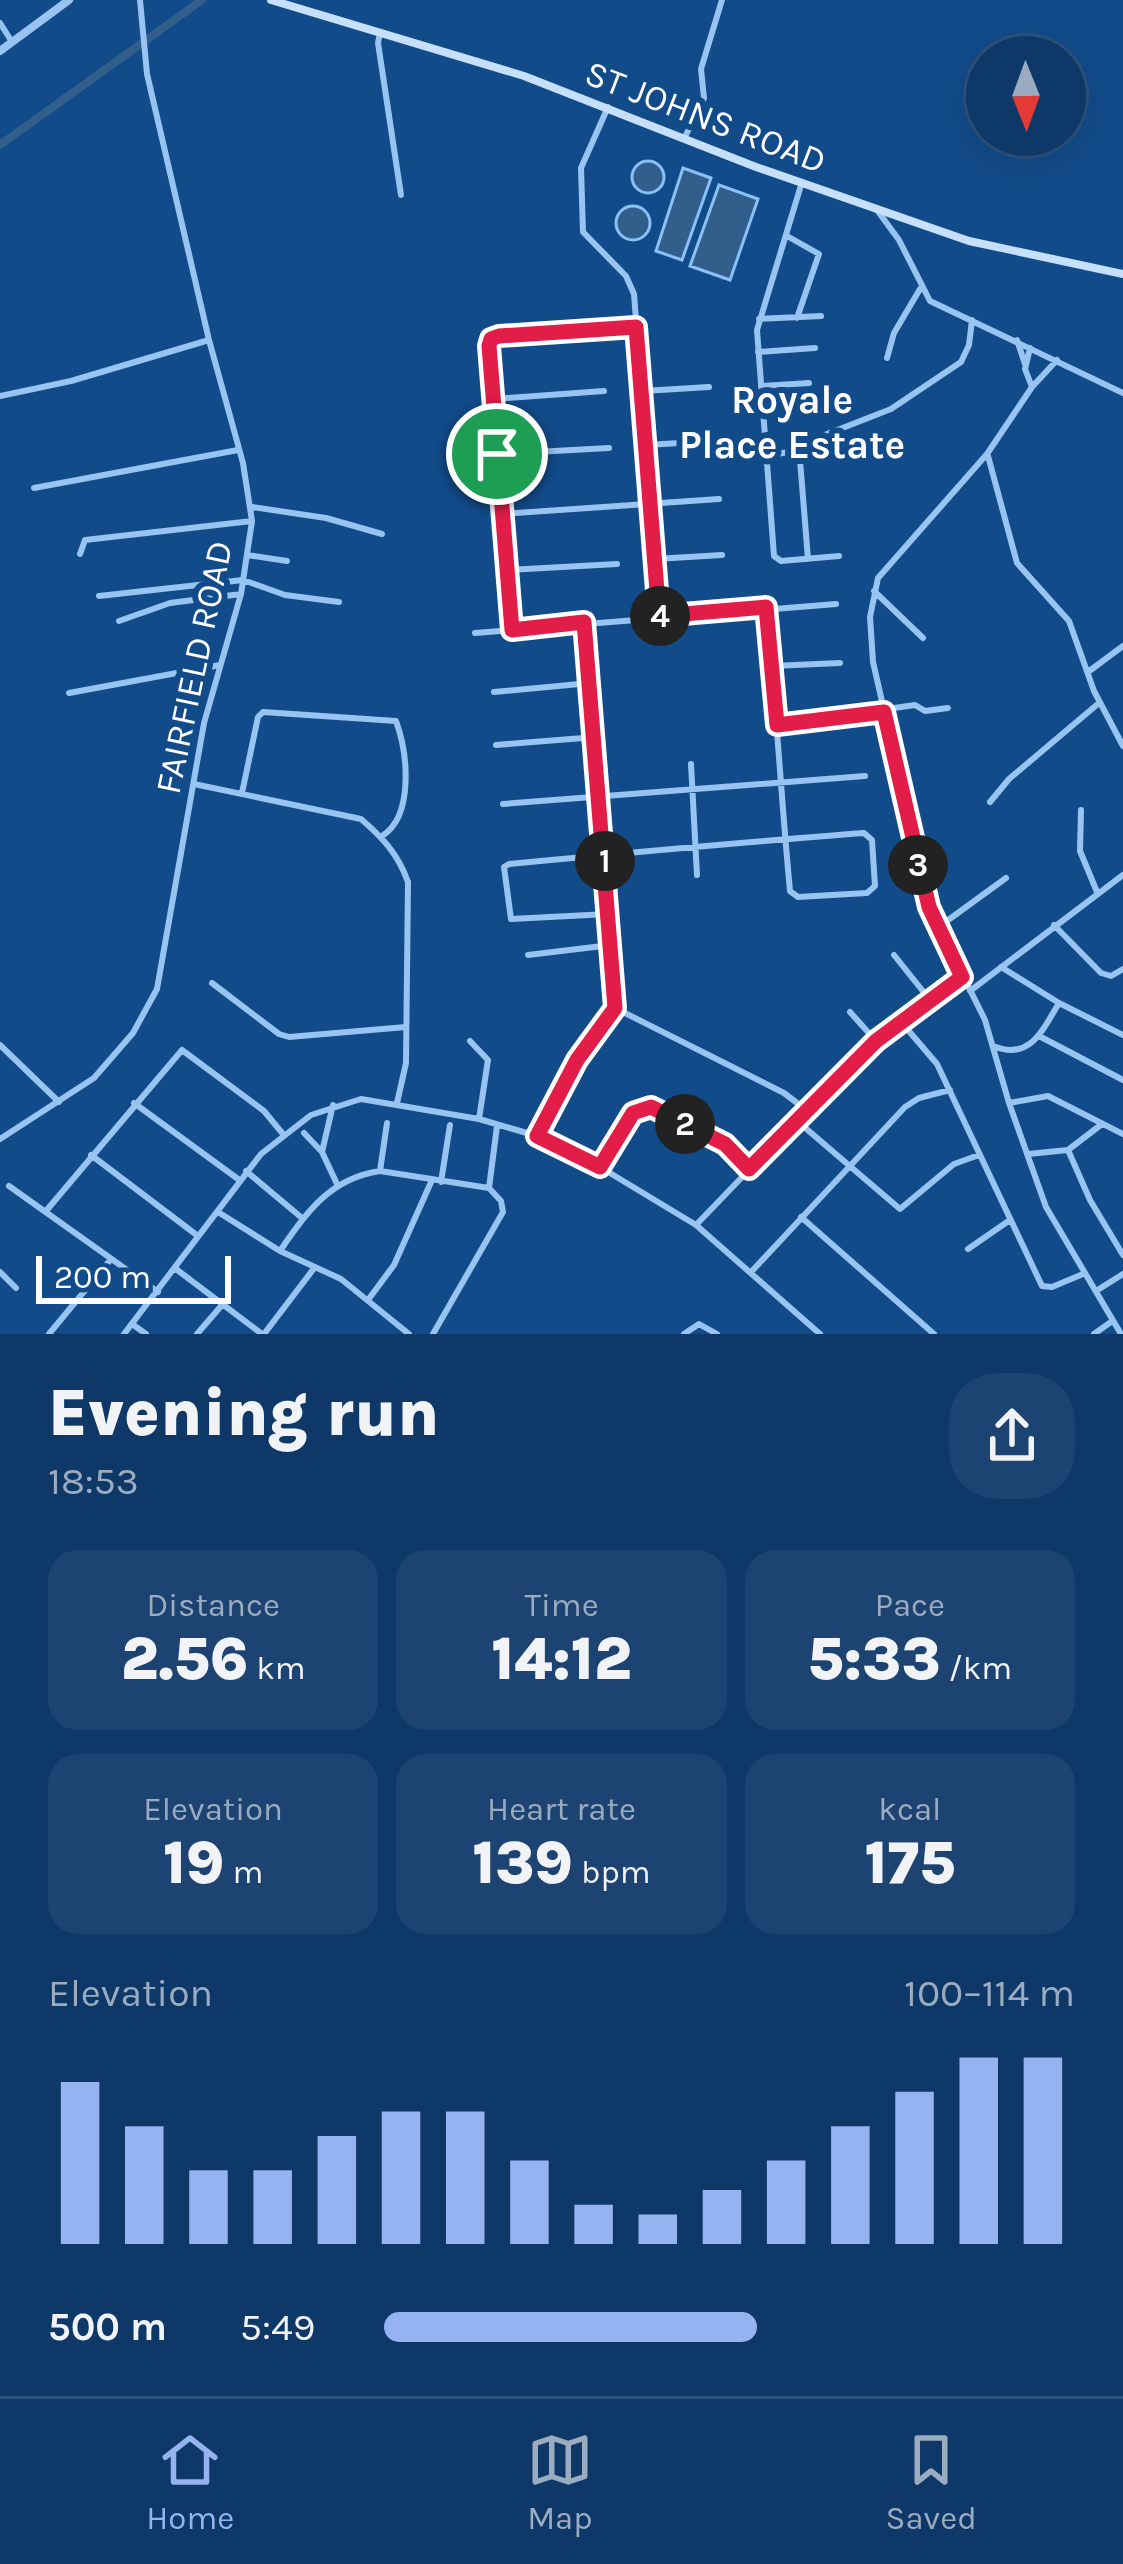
<!DOCTYPE html>
<html lang="en">
<head>
<meta charset="utf-8">
<style>
  :root { --surface:#0e3868; --page:#1c4371; --text:#f1f3f6; --muted:#9bacc0; --line:#2e527c; --accent:#95b2f1 }
  body { margin:0; font-family:Karla,sans-serif; background:var(--page); color:var(--text); height:100vh; display:flex; flex-direction:column; font-size:45px; white-space:nowrap }
  * { box-sizing:border-box; margin:0 }
  p { font-size:39px; color:var(--muted) }
  .icon { flex:none; width:66px; height:66px; fill:none; stroke:currentColor; stroke-width:2; stroke-linecap:round; stroke-linejoin:round }
  .map { position:relative; height:1334px; overflow:hidden }
  .side { display:flex; flex-direction:column; background:var(--surface); flex:1 }
  .side>* { flex:none }
  .needle { width:78px; rotate:179deg }
  .buttons { position:absolute; left:966px; top:36px; display:grid; gap:24px }
  .buttons a { display:grid; place-items:center; width:120px; height:120px; border-radius:50%; background:var(--surface); box-shadow:0 12px 48px #0002,0 0 0 3px var(--line); font-size:60px }
  .scale { position:absolute; left:36px; bottom:30px; width:195px; box-sizing:border-box; padding-left:12px; border:6px solid #fff; border-top:0; font-size:33px; line-height:42px; white-space:nowrap; color:#fff; -webkit-text-stroke:9px #124b8a; paint-order:stroke }
  .pin { position:absolute; display:grid; place-items:center; width:102px; height:102px; color:#fff; margin:-51px; border:6px solid #fff; border-radius:50%; box-shadow:0 3px 12px #0007 }
  .km { position:absolute; width:60px; height:60px; margin:-30px; border-radius:50%; background:#222; color:#fff; font-size:33px; line-height:60px; text-align:center }
  .round { display:grid; place-items:center; flex:none; width:126px; height:126px; border-radius:48px; background:var(--page) }
  .head { display:flex; align-items:center; justify-content:space-between; height:204px; padding:0 48px }
  h1 { font-size:66px; font-weight:800; line-height:90px }
  .metrics { display:grid; grid-template-columns:repeat(3,1fr); gap:18px; height:204px; padding:12px 48px }
  .metrics div { display:grid; align-content:center; border-radius:30px; background:var(--page); text-align:center }
  .metrics b { font-size:60px; font-weight:800 }
  .metrics small { font-size:33px; font-weight:400 }
  .metrics p { font-size:33px }
  .chart { height:336px; padding:24px 48px }
  .chart p { display:flex; justify-content:space-between }
  .chart svg { width:100%; height:216px; margin-top:12px; stroke:var(--accent); stroke-width:6 }
  ul { padding:0 48px; list-style:none; font-size:39px }
  li { display:grid; grid-template-columns:192px 144px 1fr; align-items:center; height:90px }
  li i { height:30px; border-radius:15px; background:var(--accent) }
  .tabs { display:flex; justify-content:space-around; align-items:center; height:168px; border-top:3px solid var(--line); background:var(--surface); font-size:33px; color:var(--muted) }
  .tabs a { display:grid; justify-items:center; gap:6px }
  .tabs .selected { color:var(--accent) }
  .map>svg:first-child { display:block }
  .water { fill:#325e8c; stroke:#89c0f5; stroke-width:3 }
  .lines { fill:none; stroke-linecap:round; stroke-linejoin:round }
  .canal { stroke:#325e8c; stroke-width:8 }
  .minor { stroke:#98c4f1; stroke-width:6 }
  .tertiary { stroke:#98c4f1; stroke-width:8 }
  .secondary { stroke:#c6e0fc; stroke-width:8 }
  .route-casing { stroke:#fff; stroke-width:24 }
  .route { stroke:#e11d48; stroke-width:15 }
  .labels { text-anchor:middle; stroke-width:12; stroke-linejoin:round; paint-order:stroke }
  .street-label { font-size:36px; fill:#fff; stroke:#124b8a }
  .neighbourhood-label { font-size:39px; font-weight:bold; fill:#fff; stroke:#124b8a }
</style>
</head>
<body>
<div class="map">
<svg width="1123" height="1334" viewBox="0 0 1123 1334">
  <rect width="100%" height="100%" fill="#124b8a"/>
  <path class="water" d="M632 177a16 16 0 1 1 32 0a16 16 0 1 1-32 0Z
    M683 168 711 178 682 260 656 251Z
    M719 185 758 199 730 280 690 266Z
    M616 223a17 17 0 1 1 34 0a17 17 0 1 1-34 0Z"/>
  <g class="lines">
    <path class="canal" d="M0 145 202 0"/>
    <path class="minor" d="M0 23 12 42
      M380 33 378 43 401 195
      M608 107 581 168 583 232 626 276 634 294 659 616
      M685 137 704 98 701 69 722 0
      M802 182 757 330 774 556 781 561 839 556
      M877 210 899 240 930 301 1123 393
      M787 236 819 254 797 318
      M759 319 821 316
      M1017 340 1025 364
      M1030 348 1025 369 1032 387
      M758 352 815 348
      M887 358 894 333 920 289
      M1057 360 1032 387 987 454 878 578 870 617 873 662 929 907 985 1020 1009 1103 1046 1207 1121 1334
      M761 386 809 383
      M643 391 709 387
      M0 396 71 381 209 340
      M494 399 604 391
      M822 436 891 409 961 362 969 345 972 320
      M646 445 714 441
      M499 454 609 448
      M764 456 789 452 800 460 808 559
      M988 456 1017 563 1069 621 1094 691 1123 746
      M34 488 238 450
      M252 507 326 518 382 534
      M502 514 719 499
      M80 554 85 540 252 521
      M247 555 287 561
      M655 559 722 555
      M507 570 617 564
      M874 591 923 638
      M99 596 243 580 285 595 339 602
      M119 621 170 603 241 594
      M585 622 615 1008
      M512 630 491 339 636 327
      M475 633 836 604
      M772 666 840 663
      M1088 672 1123 646
      M494 692 590 683
      M69 693 220 665
      M777 725 915 705 925 711 948 708
      M496 745 596 737
      M691 764 697 875
      M194 784 361 819C383 838 398 854 408 882L406 1063 397 1103
      M242 793 258 717 263 712 396 721C408 754 414 816 382 836
      M990 802 1009 779 1099 703
      M503 804 865 776
      M1081 810 1080 851 1097 892
      M608 914 511 919 504 867 509 864C627 853 745 842 864 833L872 840 875 886 867 893 798 897 790 891C781 797 776 702 766 607
      M1054 925 1101 973 1111 976 1123 969
      M940 926 1006 878
      M528 955 611 945
      M894 955 930 1000
      M1001 967 1059 1003 1123 1035
      M212 983 279 1034 289 1037 406 1027
      M970 991 1123 875
      M615 1008 784 1093 805 1109
      M850 1012 876 1041
      M902 1023 937 1064 1042 1286 1052 1287 1083 1274
      M1039 1036 1123 1080
      M470 1041 488 1060 479 1119
      M0 1045 59 1102
      M993 1046C1030 1061 1042 1031 1059 1003
      M134 1103 238 1179
      M1009 1103 1048 1096 1123 1134
      M796 1120 900 1209 954 1164 979 1155
      M304 1133 322 1152 337 1184
      M537 1136 577 1060 615 1008
      M0 1139 94 1078 133 1033 157 989 204 723 241 594 252 521 243 463 209 340 147 74 140 0
      M1068 1150 1090 1200 1123 1255
      M322 1152 333 1105
      M1028 1154 1068 1150 1102 1124
      M91 1155 198 1236
      M601 1167 633 1113 651 1107 725 1144 749 1169
      M246 1171 302 1218
      M380 1171 387 1123
      M441 1182 450 1125
      M9 1186 158 1292
      M489 1188 497 1126
      M46 1211 182 1050 264 1111 283 1134
      M218 1212 280 1251 341 1279 409 1334
      M801 1217 934 1334
      M696 1225 843 1072 876 1041 961 977
      M968 1249 1010 1220
      M280 1251C306 1212 331 1178 380 1171L489 1188
      M176 1269 262 1334
      M752 1271 905 1107 919 1098 950 1090
      M0 1272 16 1288
      M1096 1291 1123 1274
      M368 1300 394 1265 432 1180
      M132 1324 146 1334
      M49 1334 111 1259
      M124 1334 261 1154 311 1115 361 1099 479 1119 537 1136 600 1167 696 1225 820 1334
      M197 1334 222 1305
      M264 1334 315 1267
      M433 1334 503 1212 501 1201 489 1188
      M684 1334 699 1324 717 1334
      M1094 1334 1111 1322"/>
    <path class="tertiary" d="M0 51 69 0"/>
    <path class="secondary" d="M271 0 524 76 756 167 969 241 1123 274"/>
  </g>
  <g class="lines">
    <g class="route-casing">
      <path id="route" d="M636 327 659 616 766 607 777 725 884 712 929 907 962 977 876 1041 749 1169 725 1144 651 1107 633 1113 600 1167 537 1136 577 1060 615 1008 584 622 512 630 489 346 491 339 499 336Z"/>
    </g>
    <use href="#route" class="route"/>
  </g>
  <g class="labels">
    <g class="street-label">
      <text transform="translate(706 116) rotate(21)" y="13">ST JOHNS ROAD</text>
      <text transform="translate(193 667) rotate(-78)" y="13">FAIRFIELD ROAD</text>
    </g>
    <g class="neighbourhood-label">
      <text x="792" y="413">Royale<tspan x="792" dy="45">Place Estate</tspan></text>
    </g>
  </g>
</svg>
<div class="buttons">
<a><svg class="needle" viewBox="-14 -14 28 28"><path d="M0-13l5 13h-10z" fill="#e53935"/><path d="M0 13l5-13h-10z" fill="#9bacc0"/></svg></a>
</div>
<div class="scale">200 m</div>
<div class="pin" style="left:497px;top:454px;background:#1e9e55"><svg class="icon" aria-label="arrive" viewBox="0 0 24 24"><path d="M6 21V4h12l-3 4 3 4H6"/></svg></div>
<b class="km" style="left:605px;top:861px">1</b>
<b class="km" style="left:685px;top:1124px">2</b>
<b class="km" style="left:918px;top:865px">3</b>
<b class="km" style="left:660px;top:616px">4</b>
</div>
<section class="side">
<div class="head"><div><h1>Evening run</h1><p>18:53</p></div><a class="round"><svg class="icon" aria-label="share" viewBox="0 0 24 24"><path d="M12 15V3M7 8l5-5 5 5M5 13v7h14v-7"/></svg></a></div>
<div class="metrics">
<div><p>Distance</p><b>2.56<small> km</small></b></div>
<div><p>Time</p><b>14:12</b></div>
<div><p>Pace</p><b>5:33<small> /km</small></b></div>
</div>
<div class="metrics">
<div><p>Elevation</p><b>19<small> m</small></b></div>
<div><p>Heart rate</p><b>139<small> bpm</small></b></div>
<div><p>kcal</p><b>175</b></div>
</div>
<div class="chart"><p><span>Elevation</span>100–114 m</p>
<svg viewBox="0 0 160 44" preserveAspectRatio="none"><path d="M5 44V11M15 44V20M25 44V29M35 44V29M45 44V22M55 44V17M65 44V17M75 44V27M85 44V36M95 44V38M105 44V33M115 44V27M125 44V20M135 44V13M145 44V6M155 44V6"/></svg>
</div>
<ul>
<li><b>500 m</b>5:49<i style="width:54%"></i></li>
</ul>
</section>
<nav class="tabs">
<a class="selected"><svg class="icon" aria-label="home" viewBox="0 0 24 24"><path d="M3 11l9-7 9 7M6 9v11h12V9"/></svg>Home</a>
<a><svg class="icon" aria-label="map" viewBox="0 0 24 24"><path d="M3 6l6-2 6 2 6-2v14l-6 2-6-2-6 2zM9 4v14M15 6v14"/></svg>Map</a>
<a><svg class="icon" aria-label="saved" viewBox="0 0 24 24"><path d="M7 4h10v16l-5-4-5 4z"/></svg>Saved</a>
</nav>
</body>
</html>
